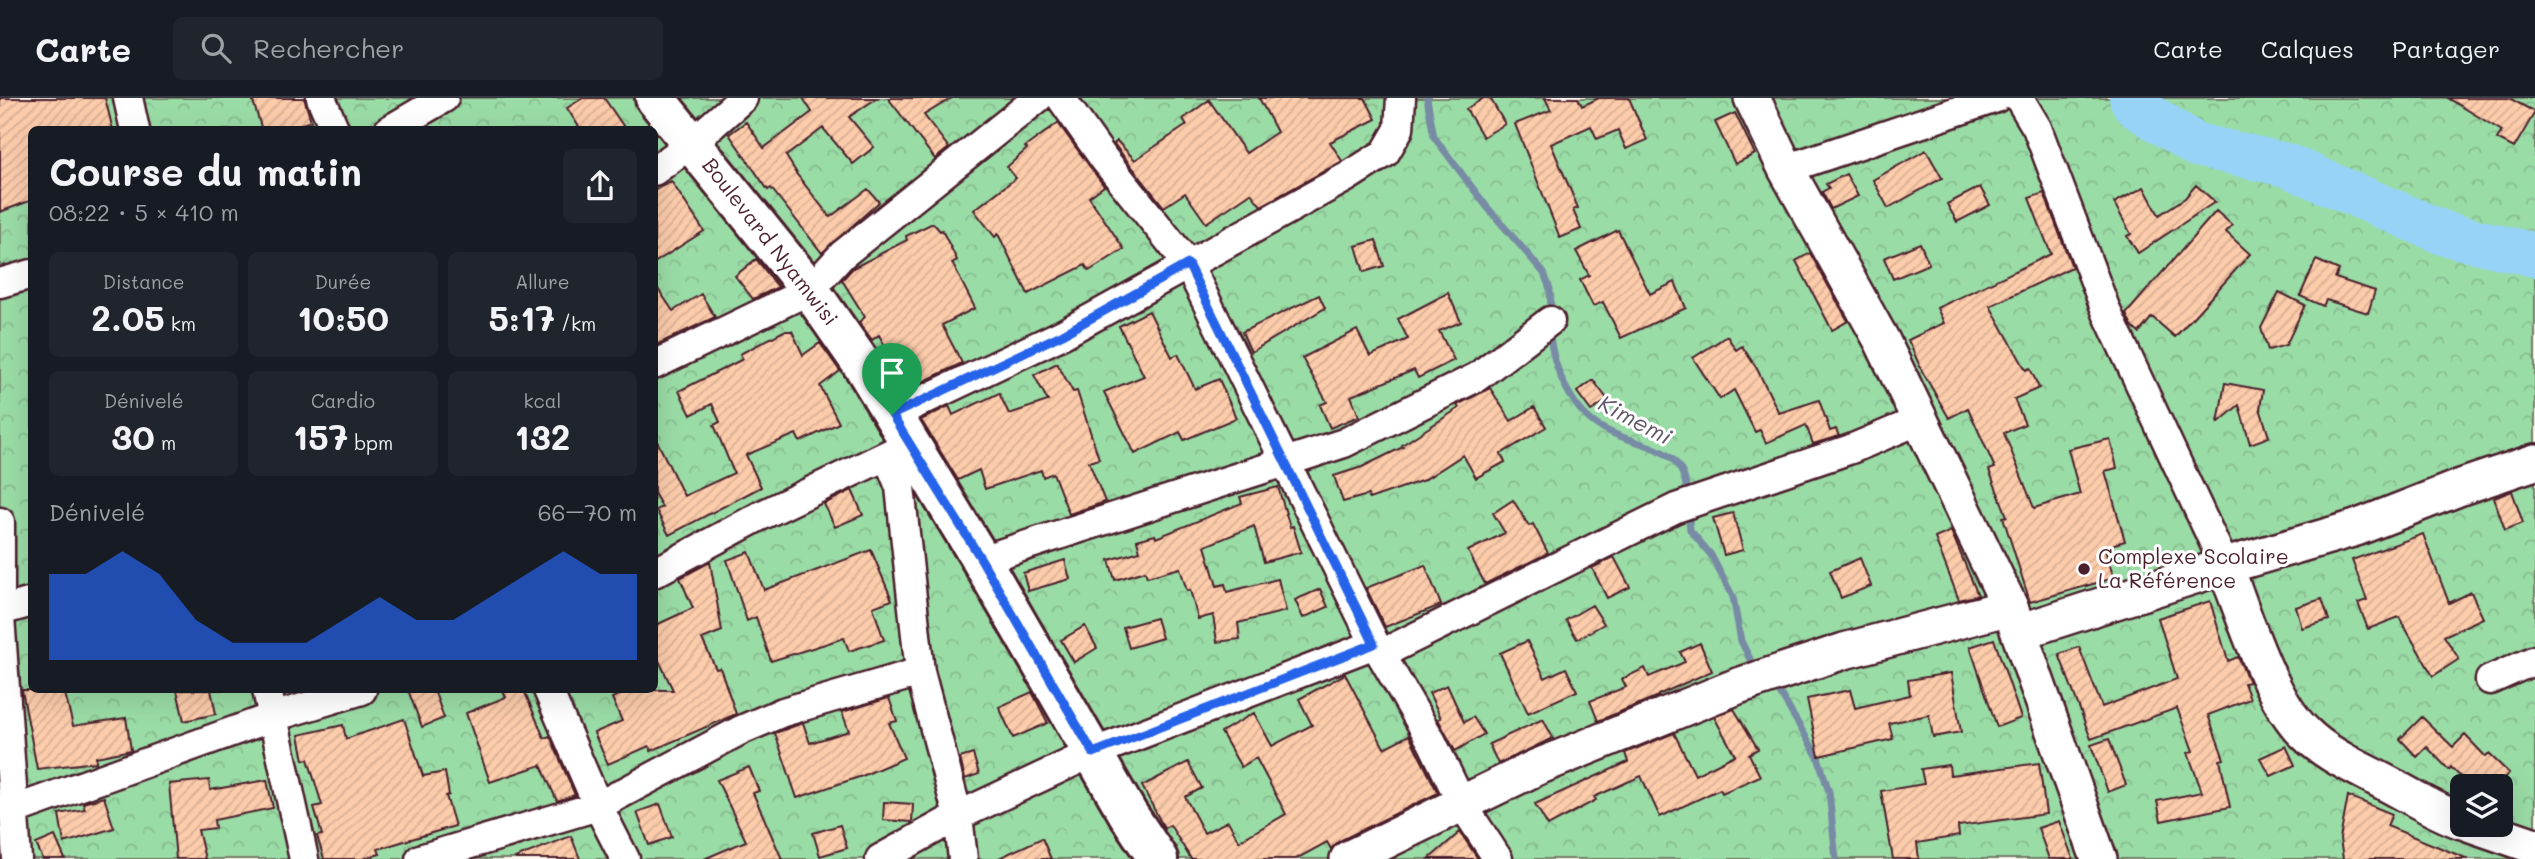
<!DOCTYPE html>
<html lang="fr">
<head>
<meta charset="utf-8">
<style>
  :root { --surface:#171b24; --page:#20242c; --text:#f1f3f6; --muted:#9ea1a6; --line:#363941; --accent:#2563eb }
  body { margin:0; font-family:Mali,sans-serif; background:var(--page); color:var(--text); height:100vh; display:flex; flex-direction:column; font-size:26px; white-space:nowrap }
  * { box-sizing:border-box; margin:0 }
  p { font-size:23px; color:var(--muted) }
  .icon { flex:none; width:38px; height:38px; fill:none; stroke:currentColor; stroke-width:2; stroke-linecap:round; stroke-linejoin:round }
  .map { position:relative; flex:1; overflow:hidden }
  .panel { position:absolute; left:28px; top:28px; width:630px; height:567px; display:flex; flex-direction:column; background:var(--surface); border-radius:10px; box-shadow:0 7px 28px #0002 }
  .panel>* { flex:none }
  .fabs { position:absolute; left:2450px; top:676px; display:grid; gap:14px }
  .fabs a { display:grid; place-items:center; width:63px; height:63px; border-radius:10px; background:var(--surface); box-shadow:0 7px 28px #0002; font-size:35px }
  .pin { position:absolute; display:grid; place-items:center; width:60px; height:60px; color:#fff; margin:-72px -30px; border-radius:50% 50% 50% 0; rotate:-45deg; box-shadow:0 0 7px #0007 }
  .pin .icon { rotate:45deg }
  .round { display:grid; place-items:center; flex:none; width:74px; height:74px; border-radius:10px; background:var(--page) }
  .head { display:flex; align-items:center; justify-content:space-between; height:119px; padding:0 21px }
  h1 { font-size:38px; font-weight:700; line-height:52px }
  .figures { display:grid; grid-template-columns:repeat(3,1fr); gap:10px; height:119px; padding:7px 21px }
  .figures div { display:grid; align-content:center; border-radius:10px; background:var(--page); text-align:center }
  .figures b { font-size:35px; font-weight:700 }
  .figures small { font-size:19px; font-weight:400 }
  .figures p { font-size:19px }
  .chart { height:196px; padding:14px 21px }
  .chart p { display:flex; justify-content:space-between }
  .chart svg { width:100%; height:126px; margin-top:7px; fill:var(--accent); opacity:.7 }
  header { display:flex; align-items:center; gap:42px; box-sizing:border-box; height:98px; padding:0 35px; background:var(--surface); border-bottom:2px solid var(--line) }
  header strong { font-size:33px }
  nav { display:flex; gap:38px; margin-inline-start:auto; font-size:24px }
  .search { width:490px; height:63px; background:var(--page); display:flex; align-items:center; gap:18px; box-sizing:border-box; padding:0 24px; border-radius:10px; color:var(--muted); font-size:26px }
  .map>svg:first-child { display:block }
  .forest { fill:url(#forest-crowns); stroke:#727e68; stroke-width:2; fill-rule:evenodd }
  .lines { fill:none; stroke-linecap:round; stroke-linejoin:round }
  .stream { stroke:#788ba5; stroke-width:7 }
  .river { stroke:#96d3f7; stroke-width:44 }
  .building { fill:url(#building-hatch); stroke:#4a1f2b; stroke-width:2 }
  .minor-casing { stroke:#4a1f2b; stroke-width:33 }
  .tertiary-casing { stroke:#4a1f2b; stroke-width:40 }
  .secondary-casing { stroke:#4a1f2b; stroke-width:44 }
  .minor { stroke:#fff; stroke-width:28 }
  .tertiary { stroke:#fff; stroke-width:35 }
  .secondary { stroke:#fff; stroke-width:38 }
  .route-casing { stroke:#fff; stroke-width:14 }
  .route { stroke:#2563eb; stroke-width:9 }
  .poi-dot { fill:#4a1f2b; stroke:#fff; stroke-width:2.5 }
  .labels { text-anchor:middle; stroke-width:6; stroke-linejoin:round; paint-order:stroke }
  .street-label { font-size:21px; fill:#4a1f2b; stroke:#fff }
  .poi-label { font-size:21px; fill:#4a1f2b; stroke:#fff; text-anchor:start }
  .water-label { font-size:23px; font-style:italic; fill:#615568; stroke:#fff }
</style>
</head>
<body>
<header>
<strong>Carte</strong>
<div class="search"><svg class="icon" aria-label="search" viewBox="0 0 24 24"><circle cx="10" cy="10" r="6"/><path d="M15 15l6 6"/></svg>Rechercher</div>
<nav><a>Carte</a><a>Calques</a><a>Partager</a></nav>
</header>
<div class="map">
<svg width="2535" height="761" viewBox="0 0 2535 761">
  <defs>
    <pattern id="forest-crowns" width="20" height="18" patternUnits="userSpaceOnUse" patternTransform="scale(1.75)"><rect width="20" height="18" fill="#9adca6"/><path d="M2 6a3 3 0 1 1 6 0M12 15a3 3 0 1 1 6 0" fill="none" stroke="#86bc8f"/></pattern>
    <pattern id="building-hatch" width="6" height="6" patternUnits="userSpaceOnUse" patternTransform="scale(1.75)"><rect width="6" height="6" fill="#fcccab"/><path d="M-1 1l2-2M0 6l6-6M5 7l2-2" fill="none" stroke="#daaf93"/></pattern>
  </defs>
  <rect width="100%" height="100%" fill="#fef5ee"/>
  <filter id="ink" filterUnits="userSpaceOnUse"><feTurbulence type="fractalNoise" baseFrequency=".0143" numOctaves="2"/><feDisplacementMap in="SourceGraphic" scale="14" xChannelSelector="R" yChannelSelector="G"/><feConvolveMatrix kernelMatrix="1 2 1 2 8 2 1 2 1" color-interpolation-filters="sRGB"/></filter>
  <g filter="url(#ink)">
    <path class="forest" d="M0 0H2535V761H0ZM32 32H654V592H32ZM2462 688H2501V726H2462Z"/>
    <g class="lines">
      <path class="stream" d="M1427 0 1434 39 1487 109 1544 175 1550 191 1551 217
        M1550 232C1550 250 1556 268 1563 284 1572 302 1582 318 1600 329 1636 351 1687 343 1687 400
        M1688 411 1690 432 1711 457 1733 499 1741 543 1755 571
        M1773 589 1778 592 1818 659 1829 694 1836 761"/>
      <path class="river" d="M2131 0 2136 9 2196 47 2286 67 2446 136 2535 157"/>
    </g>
    <path class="building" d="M0 0H105L113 32H32V102L0 114Z
      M252 0H304L311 23 284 32H262Z
      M583 0H604L626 32H581L567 10Z
      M803 0H877L849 19 874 49 853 66 823 30 786 58 796 74H795L830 119 868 91 879 104 822 155 771 90 768 92 729 36 746 24 764 50 812 14Z
      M888 0H952L924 17 949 50 935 61Z
      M1259 0H1365L1376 21 1330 44 1342 63 1339 65 1261 108 1251 95 1206 125 1185 95 1164 109 1114 46 1117 43 1135 62 1187 27 1183 21 1209 2 1246 55 1277 34Z
      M1484 0H1490L1505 26 1483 39 1466 11Z
      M1545 0H1578L1582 8 1599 0H1629L1647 42 1626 51 1618 32 1597 41 1591 28 1551 46 1578 110 1573 112 1581 131 1560 140 1515 26 1551 12Z
      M2448 0H2509L2535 14 2514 50 2497 41 2502 33Z
      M1735 15 1755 56 1735 66 1715 24Z
      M1058 25 1104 88 1089 99 1124 151 1089 173 1085 167 1028 196 998 136 995 139 974 112 1016 80 1007 69 1027 51 1025 49Z
      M1926 52 1942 80 1888 110 1873 82Z
      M1846 76 1858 98 1831 111 1822 94 1829 90 1826 86Z
      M671 83 704 133 654 165V93Z
      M2196 87 2215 104 2138 155 2127 138 2131 136 2114 105 2144 89 2159 117 2185 100Z
      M1980 89 1990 107 1957 124 1947 106Z
      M2044 95 2072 169 1990 208 2026 272 2030 270 2039 290 2014 301 2025 326 2004 335 2034 410 2080 396 2068 351 2110 341 2117 370 2105 373 2125 443 2104 449 2114 480 2030 504 2003 419 2007 418 1989 372 1995 370 1968 310 1949 320 1922 273 1908 242 1944 225 1937 210 2051 156 2029 100Z
      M2216 113 2232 127 2226 134 2250 156 2175 239 2152 219 2139 235 2132 229 2126 216Z
      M933 125 940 133 942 132 957 162 952 165 975 210 942 227 962 265 908 291 879 237 872 242 859 224 865 219 842 182 853 170 907 142 906 138Z
      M1618 132 1650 196 1675 184 1686 210 1621 240 1603 204 1593 208 1580 182 1589 177 1576 153Z
      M1376 142 1384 168 1364 174 1356 148Z
      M1920 145 1929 166 1893 181 1884 160Z
      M1810 155 1848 223 1832 232 1796 163Z
      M756 161 778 189 753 201 735 178Z
      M2316 162 2339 172 2335 180 2375 193 2368 215 2326 202 2323 208 2300 198Z
      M654 185 673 213 701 196 715 219 654 248Z
      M2279 194 2305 207 2286 247 2268 252 2261 230Z
      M1448 195 1461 224 1439 233 1454 262 1418 280 1414 272 1351 298 1359 318 1330 330 1320 307 1327 304 1302 260 1357 232 1370 258 1408 241 1398 221Z
      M1319 197 1325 210 1251 254 1242 234Z
      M1149 213 1172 259 1178 256 1195 291 1219 281 1236 320 1184 342 1180 334 1135 356 1104 294 1144 278 1119 228Z
      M784 233H792L803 257 820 245 840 273 820 288 839 325 800 344 796 336 746 357 761 389 669 437 656 412 662 409 654 395V337L684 398 734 375 714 327 720 324 712 306 691 317 679 293 743 261 740 256Z
      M1727 238 1736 252 1742 248 1757 271 1779 315 1819 302 1830 333 1836 331 1839 338 1813 346 1806 327 1766 345 1760 332 1755 334 1734 292 1720 301 1693 260Z
      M1057 265 1073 294 1077 293 1099 361 1089 364 1105 404 1069 416 1053 375 1043 379 1041 372 985 391 979 372 958 382 921 322 949 308 953 317 999 295 1009 316 1048 303 1034 277Z
      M1593 282 1608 302 1591 313 1577 294Z
      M2225 285 2263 292 2260 310 2269 339 2250 346 2239 307 2218 325Z
      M1490 290 1511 323 1534 309 1546 329 1501 356 1505 364 1476 380 1463 357 1424 382 1369 401 1368 397 1343 404 1334 378 1362 369 1403 349 1402 347 1459 310 1457 307Z
      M1278 389 1290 429 1293 428 1301 454 1264 464 1254 428 1205 448 1217 488 1225 486 1227 494 1278 481 1286 513 1238 525 1240 541 1217 544 1213 517 1198 521 1190 492 1187 493 1180 470 1147 479 1145 473 1115 482 1109 462 1140 453 1137 442 1155 437 1156 440 1242 405 1240 399Z
      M852 392 863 417 835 429 824 406Z
      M2512 393 2523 425 2505 432 2494 400Z
      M1513 402 1529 428 1533 426 1548 455 1485 486 1468 453 1505 435 1493 415Z
      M1733 415 1743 452 1724 457 1713 420Z
      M1951 433 1978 497 1959 502 1935 440Z
      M2423 436 2449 505 2471 494 2483 520 2444 538 2459 561 2433 578 2399 519 2368 531 2358 505 2367 502 2352 462Z
      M871 452 892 502 873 509 884 542 849 553 844 540 771 563 756 519 747 523 727 462 749 454 764 492Z
      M1614 459 1630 489 1607 500 1592 470Z
      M1860 460 1871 488 1841 500 1830 473Z
      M1065 462 1070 481 1028 493 1023 475Z
      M710 464 722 533 702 541 716 571 720 570 736 616 651 653 649 648 608 666 594 635 622 623 612 600 631 592H673L654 552V528L693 510 680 480Z
      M1425 467 1441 507 1385 529 1366 490Z
      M1320 491 1328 509 1303 520 1295 502Z
      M2322 501 2329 522 2302 530 2296 509Z
      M2210 503 2228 563 2238 559 2249 584 2244 585 2250 601 2208 617 2224 661 2220 662 2230 709 2161 723 2157 703 2202 694 2188 655 2193 653 2177 610 2091 641 2059 556 2079 549 2102 609 2177 581 2158 520Z
      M1592 507 1604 526 1577 541 1566 522Z
      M1156 520 1162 540 1129 550 1123 529Z
      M1085 528 1097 550 1074 564 1061 542Z
      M1994 541 2021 620 1997 629 1970 549Z
      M1527 543 1545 580 1566 570 1577 593 1528 615 1500 555Z
      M1700 545 1712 573 1658 597V598L1598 623 1590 603 1626 589 1622 581 1645 570 1649 579 1685 564 1680 554Z
      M1951 575 1961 634 1933 639 1929 617 1889 625 1893 641 1819 658 1807 601 1850 592 1855 610 1910 597 1908 582Z
      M1345 576 1384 650 1409 637 1438 695 1339 743 1331 751 1327 744 1296 761H1191L1170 727 1164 730 1142 688 1188 664 1202 690 1185 699 1204 735 1228 723 1239 743 1286 716 1256 660 1241 669 1221 634 1254 615 1272 648 1312 627 1299 601Z
      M1447 587 1464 624 1473 619 1484 636 1455 653 1438 621 1441 620 1429 595Z
      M22 592H64L73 628 126 620 131 652 96 659V664L37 671Z
      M177 592H211L216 616 184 623Z
      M408 592H434L444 620 422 629Z
      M502 592H524L544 640 550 638 575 697 557 703 541 667 490 684 466 615 506 599Z
      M1032 594 1048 625 1013 640 999 609Z
      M889 600 897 623 889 625 904 660 862 678 797 700 775 635 803 625 810 645 849 633 842 614Z
      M1734 611 1758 651 1749 656 1760 678 1722 695 1720 691 1660 719 1641 678 1594 699 1596 702 1548 728 1535 706 1628 664 1625 655 1674 635 1695 677 1735 657 1714 619Z
      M2422 619 2453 649 2465 637 2486 659 2489 656 2509 675 2496 688H2469L2451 669 2449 672 2427 649 2417 659 2400 641Z
      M404 621 423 678 445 674 449 697 446 698 455 728 378 751 380 756 362 761H324L317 738 322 737 314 709 322 707 308 661 304 662 299 637 343 627 346 641Z
      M1543 621 1553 640 1498 666 1489 646Z
      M2109 641 2126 687 2108 694 2091 647Z
      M2286 648 2295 667 2271 678 2260 660Z
      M973 656 979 676 965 681 960 660Z
      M2039 665 2046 716 1958 728 1959 738 1917 745 1919 761H1893L1881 693 1924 686 1921 671 1949 667 1950 677Z
      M749 669 759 693 753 695 782 761H704L746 743 717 682Z
      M209 682 210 692 267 682 273 710 214 722 215 730 198 732 205 761H176L169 686Z
      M2348 698 2392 716 2387 728 2468 761H2343L2340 741Z
      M104 699 114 730 64 745 59 716 85 711 83 705Z
      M884 704 913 706 912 724 883 722Z
      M660 706 672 739 649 747 637 714Z
      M2059 723 2073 761H2049L2038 730Z
      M840 727 847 750 820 758 813 735Z
      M1460 734 1478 761H1429Z
      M55 738 65 761H43L36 746Z
      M571 738 580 761H516L515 760Z
      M1042 740 1051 761H997Z"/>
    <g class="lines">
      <g class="minor-casing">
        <path id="minor" d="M128 0 135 32
          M321 0 335 32
          M1061 0 1104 61 1188 166 1375 546 1432 644 1462 706 1498 761
          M2019 0 2037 30 2107 215 2225 468
          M389 32 444 0
          M1786 71 1996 0
          M654 73 693 44 743 0
          M0 185 32 176
          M654 267 810 192 842 157 1038 0
          M892 317 1063 236 1347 79 1385 55 1399 31 1401 0
          M887 357 900 389 920 574 958 718 963 761
          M0 424V501
          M981 462 1344 345 1477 279 1550 223
          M654 475 760 418 902 350
          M0 513 32 504
          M0 518 17 761
          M1381 556 1676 410 1851 351 1920 322
          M2490 582 2535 562
          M267 592 304 761
          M548 592 598 708 625 761
          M14 712 273 619 362 592
          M420 761 598 708 741 632 783 614 920 574
          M880 761 958 718 1092 655 1375 546"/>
      </g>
      <g class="tertiary-casing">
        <path id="tertiary" d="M1752 0 1786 71 1882 243 2010 509 2099 761
          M2225 468C2244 516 2269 601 2305 635 2327 657 2358 670 2386 685 2411 698 2436 714 2462 723
          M2019 534 2225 468 2356 430 2461 389 2535 364
          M2471 726 2535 748
          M1348 761 1535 670 1738 588 1844 553 2010 509"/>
      </g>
      <g class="secondary-casing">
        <path id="secondary" d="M655 0 810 192 865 271 981 462 1128 716 1158 761"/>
      </g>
      <use href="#minor" class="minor"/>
      <use href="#tertiary" class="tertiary"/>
      <use href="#secondary" class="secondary"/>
    </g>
  </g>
  <g class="lines" filter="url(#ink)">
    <g class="route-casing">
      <path id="route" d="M1188 166 1374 546 1093 655 981 461 892 317 1063 236Z"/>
    </g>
    <use href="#route" class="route"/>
  </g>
  <circle class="poi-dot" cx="2084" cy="471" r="7"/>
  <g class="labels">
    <g class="street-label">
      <text transform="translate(770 144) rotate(52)" y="7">Boulevard Nyamwisi</text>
    </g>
    <g class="poi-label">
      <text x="2098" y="466">Complexe Scolaire<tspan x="2098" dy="24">La Référence</tspan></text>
    </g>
    <g class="water-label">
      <text transform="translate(1635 322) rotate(28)" y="8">Kimemi</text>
    </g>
  </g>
</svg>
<div class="fabs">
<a><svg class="icon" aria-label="layers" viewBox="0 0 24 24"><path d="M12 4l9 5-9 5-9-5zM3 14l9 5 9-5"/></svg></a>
</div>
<div class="pin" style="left:892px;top:317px;background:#1e9e55"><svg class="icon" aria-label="arrive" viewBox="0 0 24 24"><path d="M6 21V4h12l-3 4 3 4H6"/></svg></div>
<section class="panel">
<div class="head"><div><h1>Course du matin</h1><p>08:22 · 5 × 410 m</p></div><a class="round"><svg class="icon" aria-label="share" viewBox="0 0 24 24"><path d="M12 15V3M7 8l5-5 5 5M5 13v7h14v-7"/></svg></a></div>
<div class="figures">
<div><p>Distance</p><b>2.05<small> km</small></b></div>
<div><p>Durée</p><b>10:50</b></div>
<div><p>Allure</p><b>5:17<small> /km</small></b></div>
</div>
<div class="figures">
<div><p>Dénivelé</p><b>30<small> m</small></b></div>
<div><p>Cardio</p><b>157<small> bpm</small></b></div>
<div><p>kcal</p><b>132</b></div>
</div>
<div class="chart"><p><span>Dénivelé</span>66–70 m</p>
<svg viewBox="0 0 160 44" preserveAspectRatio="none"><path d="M0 44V14L10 14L20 6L30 14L40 30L50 38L60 38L70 38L80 30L90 22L100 30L110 30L120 22L130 14L140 6L150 14L160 14V44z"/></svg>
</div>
</section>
</div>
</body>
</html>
